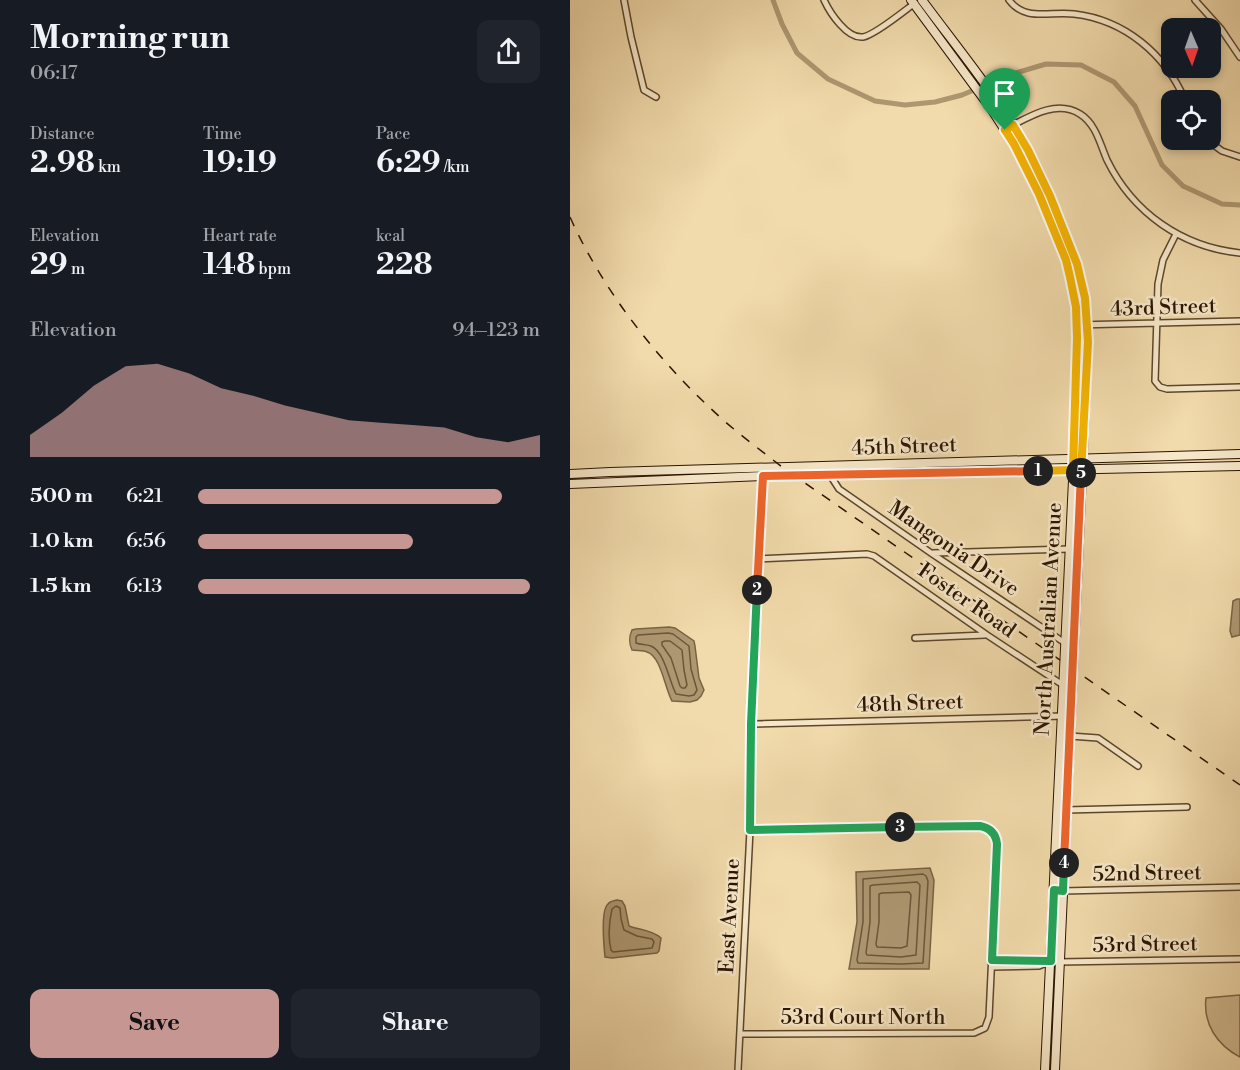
<!DOCTYPE html>
<html lang="en">
<head>
<meta charset="utf-8">
<style>
  :root { --surface:#171b24; --page:#20242c; --text:#f1f3f6; --muted:#9ea1a6; --accent:#c59692 }
  body { margin:0; font-family:"Libre Bodoni",serif; background:var(--page); color:var(--text); height:100vh; display:flex; flex-direction:column; font-size:22px; white-space:nowrap }
  * { box-sizing:border-box; margin:0 }
  p { font-size:20px; color:var(--muted) }
  .icon { flex:none; width:33px; height:33px; fill:none; stroke:currentColor; stroke-width:2; stroke-linecap:round; stroke-linejoin:round }
  .map { position:relative; flex:1; overflow:hidden }
  .side { display:flex; flex-direction:column; background:var(--surface); width:570px }
  .side>* { flex:none }
  .needle { width:39px; rotate:178deg }
  .fabs { position:absolute; left:591px; top:18px; display:grid; gap:12px }
  .fabs a { display:grid; place-items:center; width:60px; height:60px; border-radius:12px; background:var(--surface); box-shadow:0 3px 9px #0003; font-size:30px }
  .pin { position:absolute; display:grid; place-items:center; width:51px; height:51px; color:#fff; margin:-62px -26px; border-radius:50% 50% 50% 0; rotate:-45deg; box-shadow:0 0 6px #0007 }
  .pin .icon { rotate:45deg }
  .km { position:absolute; width:30px; height:30px; margin:-15px; border-radius:50%; background:#222; color:#fff; font-size:16px; line-height:30px; text-align:center }
  .round { display:grid; place-items:center; flex:none; width:63px; height:63px; border-radius:12px; background:var(--page) }
  .overview { display:flex; align-items:center; justify-content:space-between; height:102px; padding:0 30px }
  h1 { font-size:33px; font-weight:700; line-height:45px }
  .figures { display:grid; grid-template-columns:repeat(3,1fr); gap:9px; height:102px; padding:6px 30px }
  .figures div { display:grid; align-content:center }
  .figures b { font-size:30px; font-weight:700 }
  .figures small { font-size:16px; font-weight:400 }
  .figures p { font-size:16px }
  .chart { height:168px; padding:12px 30px }
  .chart p { display:flex; justify-content:space-between }
  .chart svg { width:100%; height:108px; margin-top:6px; fill:var(--accent); opacity:.7 }
  .cta { display:flex; gap:12px; margin-top:auto; padding:12px 30px }
  .cta a { flex:1; height:69px; border-radius:12px; background:var(--accent); color:#111; font-size:24px; font-weight:700; line-height:69px; text-align:center }
  .cta a+a { background:var(--page); color:var(--text) }
  ul { padding:0 30px; list-style:none; font-size:20px }
  li { display:grid; grid-template-columns:96px 72px 1fr; align-items:center; height:45px }
  li i { height:15px; border-radius:8px; background:var(--accent) }
  main { display:flex; flex:1; min-height:0 }
  .map>svg:first-child { display:block }
  .green { fill:#cfb88e; stroke:#7c6647; stroke-width:1.5 }
  .water { fill:#ad9771; stroke:#796344; stroke-width:1.5 }
  .lines { fill:none; stroke-linecap:round; stroke-linejoin:round }
  .shore { stroke:#6c5638; stroke-width:1.5 }
  .canal { stroke:#ad9771; stroke-width:5 }
  .street-casing { stroke:#5c462b; stroke-width:8 }
  .secondary-casing { stroke:#2a1400; stroke-width:10 }
  .street { stroke:#f6e7c8; stroke-width:5 }
  .secondary { stroke:#f6e7c8; stroke-width:8 }
  .rail { stroke:#2a1400; stroke-width:1.5; stroke-dasharray:10 10; stroke-linecap:butt }
  .split-1-casing { stroke:#fff; stroke-width:12 }
  .split-2-casing { stroke:#fff; stroke-width:12 }
  .split-3-casing { stroke:#fff; stroke-width:12 }
  .split-4-casing { stroke:#fff; stroke-width:12 }
  .split-5-casing { stroke:#fff; stroke-width:12 }
  .split-6-casing { stroke:#fff; stroke-width:12 }
  .split-1 { stroke:#f5b400; stroke-width:8 }
  .split-2 { stroke:#f0652b; stroke-width:8 }
  .split-3 { stroke:#22a559; stroke-width:8 }
  .split-4 { stroke:#22a559; stroke-width:8 }
  .split-5 { stroke:#f0652b; stroke-width:8 }
  .split-6 { stroke:#f5b400; stroke-width:8 }
  .labels { text-anchor:middle; stroke-width:5; stroke-linejoin:round; paint-order:stroke }
  .street-label { font-size:21px; fill:#2a1400; stroke:#f6e7c8 }
</style>
</head>
<body>
<main>
<section class="side">
<div class="overview"><div><h1>Morning run</h1><p>06:17</p></div><a class="round"><svg class="icon" aria-label="share" viewBox="0 0 24 24"><path d="M12 15V3M7 8l5-5 5 5M5 13v7h14v-7"/></svg></a></div>
<div class="figures">
<div><p>Distance</p><b>2.98<small> km</small></b></div>
<div><p>Time</p><b>19:19</b></div>
<div><p>Pace</p><b>6:29<small> /km</small></b></div>
</div>
<div class="figures">
<div><p>Elevation</p><b>29<small> m</small></b></div>
<div><p>Heart rate</p><b>148<small> bpm</small></b></div>
<div><p>kcal</p><b>228</b></div>
</div>
<div class="chart"><p><span>Elevation</span>94–123 m</p>
<svg viewBox="0 0 160 44" preserveAspectRatio="none"><path d="M0 44V35L10 26L20 15L30 7L40 6L50 10L60 16L70 19L80 23L90 26L100 29L110 30L120 31L130 32L140 36L150 38L160 35V44z"/></svg>
</div>
<ul>
<li><b>500 m</b>6:21<i style="width:89%"></i></li>
<li><b>1.0 km</b>6:56<i style="width:63%"></i></li>
<li><b>1.5 km</b>6:13<i style="width:97%"></i></li>
</ul>
<div class="cta"><a>Save</a><a>Share</a></div>
</section>
<div class="map">
<svg width="670" height="1070" viewBox="0 0 670 1070">
  <rect width="100%" height="100%" fill="#f1daab"/>
  <filter id="stains"><feTurbulence type="fractalNoise" baseFrequency=".00333" numOctaves="4"/><feColorMatrix values="0 0 0 0 .2 0 0 0 0 .09 0 0 0 0 .02 0 0 0 .5 -.17"/></filter>
  <radialGradient id="worn" r=".72"><stop offset=".6" stop-color="#630" stop-opacity="0"/><stop offset="1" stop-color="#630" stop-opacity=".3"/></radialGradient>
  <path class="green" d="M670 995V1057C647 1045 633 1024 636 998Z"/>
  <path class="water" d="M667 599H670V635L662 637 660 631 663 601Z
    M99 627 105 628 124 641 125 646 129 678 134 690 131 696 127 700 120 702 102 701C95 689 91 656 77 652 73 650 67 651 62 650 59 644 59 636 62 630L66 629Z
    M360 868 364 880 359 969H279L287 922 286 872Z
    M47 900 52 901 55 906 59 926C70 930 82 930 91 938L89 951 87 953 42 958 35 957C34 946 30 911 38 904 40 901 43 901 47 900Z"/>
  <g class="lines">
    <path class="shore" d="M98 633 103 634 119 646 121 669 127 690 124 695 119 696 106 694C99 681 95 652 81 646 75 644 71 645 66 643V637L68 635Z
      M95 641H100L112 650 114 670 117 685 115 688H112L110 686 101 658 92 645V642Z
      M353 874 356 876 358 881 353 963 331 964 288 963 287 960 293 922V879Z
      M347 882 350 885 346 955 331 957 297 955 296 953 300 922V886L303 885Z
      M339 892 341 895 337 946 331 948 307 947 306 944 309 922V894L312 893Z
      M46 906 50 908 51 919 54 930 67 936 82 939 84 942 82 948 43 952 41 950C38 937 39 922 42 909Z"/>
    <path class="canal" d="M203 0 212 24 227 53 258 79 305 101 335 105 365 102 392 95 442 74 476 64 511 65 544 82 565 106 592 165 613 186 652 204 670 205"/>
    <g class="street-casing">
      <path id="street" d="M54 0 61 37 74 90 86 97
        M254 0C260 13 277 39 293 37 305 35 334 11 345 3
        M439 0C455 22 480 11 504 14 555 20 595 54 615 100
        M625 0 651 29 670 57
        M441 126C462 115 487 100 510 114 526 124 530 144 537 160 563 213 612 247 670 253
        M637 140 652 151 670 157
        M606 234 593 260 588 284 585 381 590 387 597 389 670 387
        M507 325 670 321
        M260 475 269 489 361 553 495 643
        M363 553 500 549
        M188 559 297 554 304 556 417 635 502 691
        M345 638 415 635
        M181 724 494 716
        M500 736 528 738 568 766
        M496 810 617 807
        M492 891 670 887
        M422 959 489 962 670 959
        M422 967 469 966 479 962
        M170 1034 404 1033 415 1028 419 1017 427 845C426 833 419 827 407 826L180 830
        M168 1070 180 830 181 724 193 476"/>
    </g>
    <g class="secondary-casing">
      <path id="secondary" d="M341 0 422 110 444 144 469 194 496 260 506 307 507 338 504 459 475 1070
        M352 0C389 50 428 97 458 150 471 173 481 198 491 222 507 263 517 298 518 342L485 1070
        M0 474 40 472 670 454
        M0 484 193 476 670 466"/>
    </g>
    <use href="#street" class="street"/>
    <use href="#secondary" class="secondary"/>
    <path class="rail" d="M0 217C34 293 90 363 151 418 171 436 192 451 212 467L670 785"/>
  </g>
  <g class="lines">
    <g class="split-1-casing">
      <path id="split-1" d="M435 130 444 144 469 194 496 260 500 277 506 307 507 338 503 470 468 471"/>
    </g>
    <g class="split-2-casing">
      <path id="split-2" d="M187 590 193 476 468 471"/>
    </g>
    <g class="split-3-casing">
      <path id="split-3" d="M187 590 181 724 180 830 330 827"/>
    </g>
    <g class="split-4-casing">
      <path id="split-4" d="M330 827 410 826C420 828 426 834 427 844L422 960 481 961 484 890 493 891 494 863"/>
    </g>
    <g class="split-5-casing">
      <path id="split-5" d="M494 863 511 473"/>
    </g>
    <g class="split-6-casing">
      <path id="split-6" d="M435 130 443 125 458 150 480 196 507 264 515 298 518 342 511 473"/>
    </g>
    <use href="#split-1" class="split-1"/>
    <use href="#split-2" class="split-2"/>
    <use href="#split-3" class="split-3"/>
    <use href="#split-4" class="split-4"/>
    <use href="#split-5" class="split-5"/>
    <use href="#split-6" class="split-6"/>
  </g>
  <g class="labels">
    <g class="street-label">
      <text transform="translate(593 307) rotate(-2)" y="7">43rd Street</text>
      <text transform="translate(334 446) rotate(-2)" y="7">45th Street</text>
      <text transform="translate(384 548) rotate(34)" y="7">Mangonia Drive</text>
      <text transform="translate(397 600) rotate(35)" y="7">Foster Road</text>
      <text transform="translate(478 619) rotate(-87)" y="7">North Australian Avenue</text>
      <text transform="translate(340 703) rotate(-2)" y="7">48th Street</text>
      <text transform="translate(577 873) rotate(-1)" y="7">52nd Street</text>
      <text transform="translate(159 916) rotate(-87)" y="7">East Avenue</text>
      <text transform="translate(575 944) rotate(-1)" y="7">53rd Street</text>
      <text x="293" y="1024">53rd Court North</text>
    </g>
  </g>
  <rect width="100%" height="100%" filter="url(#stains)"/>
  <rect width="100%" height="100%" fill="url(#worn)"/>
</svg>
<div class="fabs">
<a><svg class="needle" viewBox="-14 -14 28 28"><path d="M0-13l5 13h-10z" fill="#e53935"/><path d="M0 13l5-13h-10z" fill="#9ea1a6"/></svg></a>
<a><svg class="icon" aria-label="locate" viewBox="0 0 24 24"><circle cx="12" cy="12" r="6"/><path d="M12 2v4M12 18v4M2 12h4M18 12h4"/></svg></a>
</div>
<div class="pin" style="left:435px;top:130px;background:#1e9e55"><svg class="icon" aria-label="arrive" viewBox="0 0 24 24"><path d="M6 21V4h12l-3 4 3 4H6"/></svg></div>
<b class="km" style="left:468px;top:471px">1</b>
<b class="km" style="left:187px;top:590px">2</b>
<b class="km" style="left:330px;top:827px">3</b>
<b class="km" style="left:494px;top:863px">4</b>
<b class="km" style="left:511px;top:473px">5</b>
</div>
</main>
</body>
</html>
